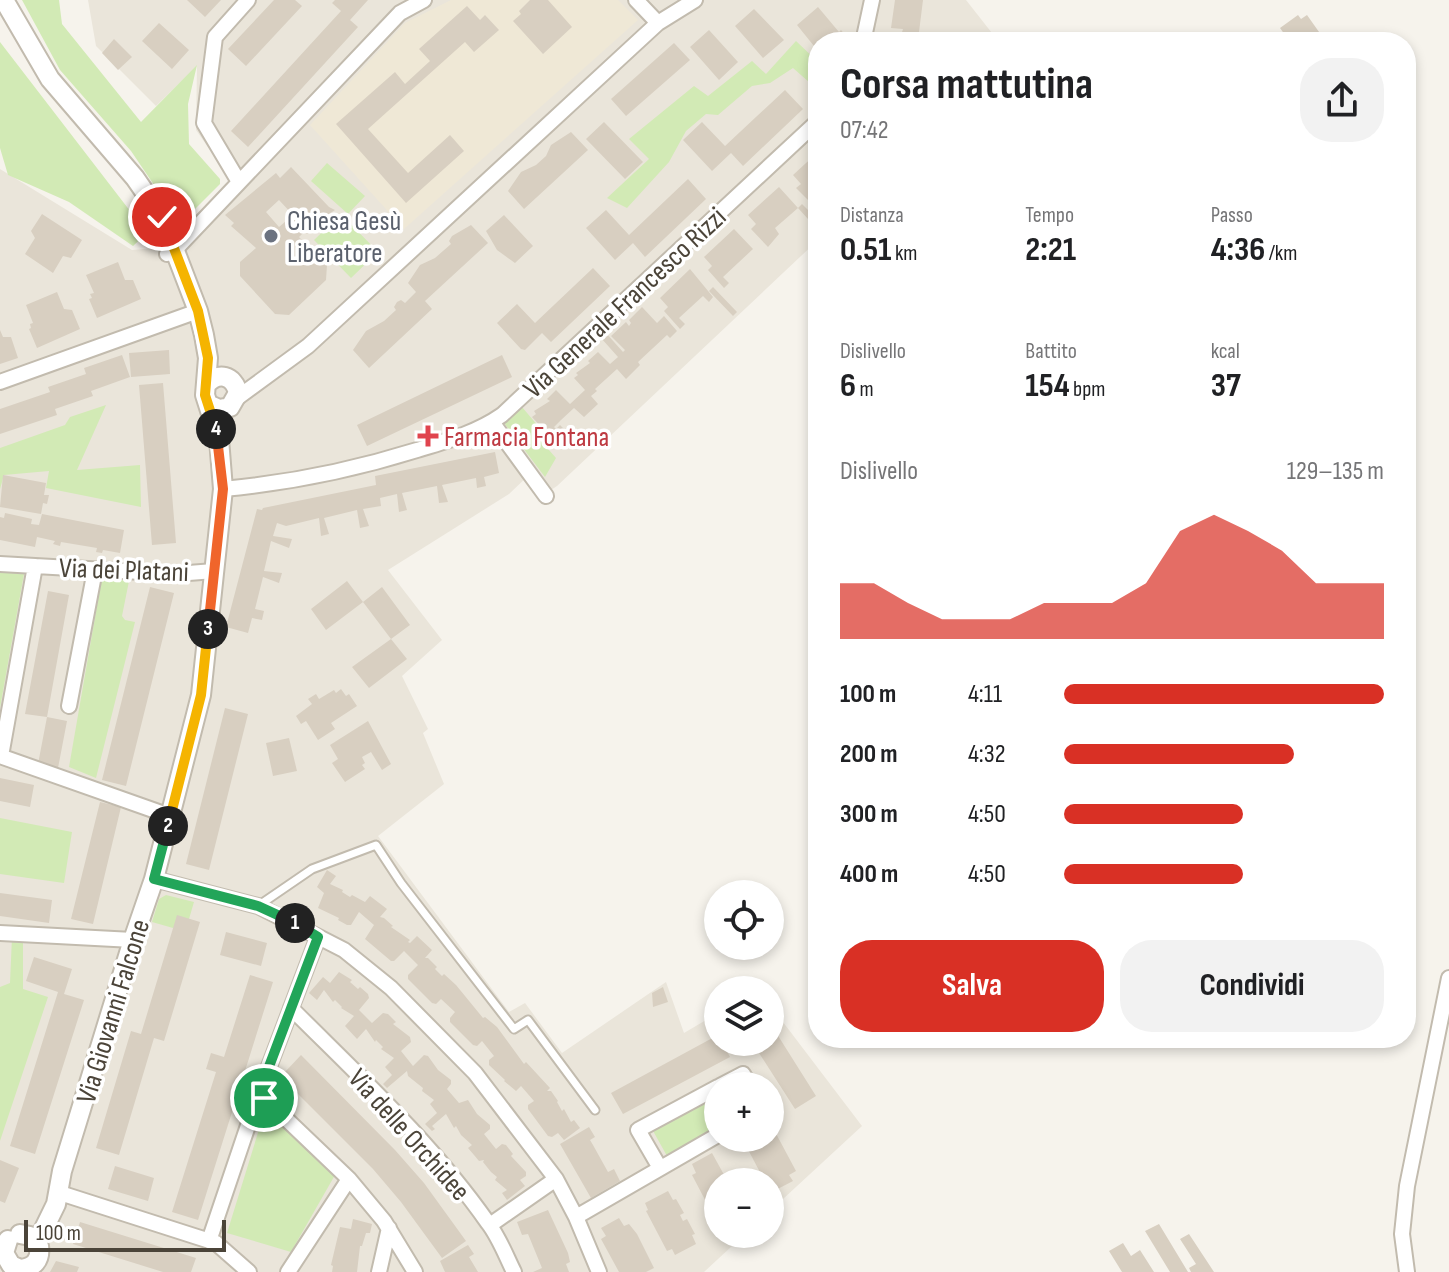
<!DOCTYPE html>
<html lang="it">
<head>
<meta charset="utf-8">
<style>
  :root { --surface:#fff; --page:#f2f2f2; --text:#202124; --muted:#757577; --accent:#d93025 }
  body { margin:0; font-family:"Sofia Sans Condensed",sans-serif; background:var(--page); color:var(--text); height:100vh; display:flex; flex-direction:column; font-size:30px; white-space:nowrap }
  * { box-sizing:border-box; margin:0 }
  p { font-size:26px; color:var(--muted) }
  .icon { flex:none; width:44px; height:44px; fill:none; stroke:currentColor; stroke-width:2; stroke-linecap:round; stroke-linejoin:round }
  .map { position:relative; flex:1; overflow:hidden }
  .sheet { position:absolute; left:808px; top:32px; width:608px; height:1016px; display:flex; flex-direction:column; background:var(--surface); border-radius:32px; box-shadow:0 4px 12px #0003 }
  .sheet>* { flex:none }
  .buttons { position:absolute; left:704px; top:880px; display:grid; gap:16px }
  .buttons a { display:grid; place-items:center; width:80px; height:80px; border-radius:50%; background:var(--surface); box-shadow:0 4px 12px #0003; font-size:40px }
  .scale { position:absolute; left:24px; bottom:20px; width:202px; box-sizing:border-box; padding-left:8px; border:4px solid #4b4439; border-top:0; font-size:22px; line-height:28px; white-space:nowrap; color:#4b4439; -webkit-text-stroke:6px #fff; paint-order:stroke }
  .pin { position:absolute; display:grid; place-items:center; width:68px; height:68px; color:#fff; margin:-34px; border:4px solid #fff; border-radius:50%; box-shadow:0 2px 8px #0007 }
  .km { position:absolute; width:40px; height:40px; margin:-20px; border-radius:50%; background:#222; color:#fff; font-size:22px; line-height:40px; text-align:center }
  .round { display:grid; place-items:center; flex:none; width:84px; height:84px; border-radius:32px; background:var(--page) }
  .headline { display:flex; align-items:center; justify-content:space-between; height:136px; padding:0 32px }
  h1 { font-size:44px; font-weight:700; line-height:60px }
  .metrics { display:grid; grid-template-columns:repeat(3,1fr); gap:12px; height:136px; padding:8px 32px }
  .metrics div { display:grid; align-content:center }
  .metrics b { font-size:34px; font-weight:700 }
  .metrics small { font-size:22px; font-weight:400 }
  .metrics p { font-size:22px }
  .chart { height:224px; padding:16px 32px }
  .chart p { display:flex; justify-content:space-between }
  .chart svg { width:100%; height:144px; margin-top:8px; fill:var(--accent); opacity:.7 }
  .primary-button { display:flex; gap:16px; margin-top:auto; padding:16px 32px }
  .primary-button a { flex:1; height:92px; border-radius:32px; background:var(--accent); color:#fff; font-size:32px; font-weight:700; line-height:92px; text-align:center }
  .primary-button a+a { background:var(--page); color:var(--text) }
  ul { padding:0 32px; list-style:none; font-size:26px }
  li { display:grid; grid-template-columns:128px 96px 1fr; align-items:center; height:60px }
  li i { height:20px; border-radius:10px; background:var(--accent) }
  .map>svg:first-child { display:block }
  .residential { fill:#eae5da; fill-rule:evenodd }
  .education { fill:#efe8d6 }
  .green { fill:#d2eab5 }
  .building { fill:#d8cfc1; fill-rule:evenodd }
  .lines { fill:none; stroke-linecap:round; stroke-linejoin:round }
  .service-casing { stroke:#c2bbae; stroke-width:11 }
  .minor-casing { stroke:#c2bbae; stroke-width:18 }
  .tertiary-casing { stroke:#c2bbae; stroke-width:22 }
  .service { stroke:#fff; stroke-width:7 }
  .minor { stroke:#fff; stroke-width:14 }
  .tertiary { stroke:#fff; stroke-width:18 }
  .split-1-casing { stroke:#fff; stroke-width:16 }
  .split-2-casing { stroke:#fff; stroke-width:16 }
  .split-3-casing { stroke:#fff; stroke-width:16 }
  .split-4-casing { stroke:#fff; stroke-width:16 }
  .split-5-casing { stroke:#fff; stroke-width:16 }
  .split-1 { stroke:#22a559; stroke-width:10 }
  .split-2 { stroke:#22a559; stroke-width:10 }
  .split-3 { stroke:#f5b400; stroke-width:10 }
  .split-4 { stroke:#f0652b; stroke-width:10 }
  .split-5 { stroke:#f5b400; stroke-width:10 }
  .worship-dot { fill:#6b7280; stroke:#fff; stroke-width:3 }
  .health-dot { fill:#e0444e; stroke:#fff; stroke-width:3 }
  .labels { text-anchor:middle; stroke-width:7; stroke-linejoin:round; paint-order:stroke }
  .worship-label { font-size:28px; fill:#5b616d; stroke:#fff; text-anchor:start }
  .street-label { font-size:28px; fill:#4b4439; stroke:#fff }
  .health-label { font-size:28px; fill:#be3a42; stroke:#fff; text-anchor:start }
</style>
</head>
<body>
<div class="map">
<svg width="1449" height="1272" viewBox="0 0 1449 1272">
  <rect width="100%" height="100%" fill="#f6f3ec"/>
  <path class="residential" d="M88 0H966L999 42H818V240L557 486 545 494 530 474 509 494 388 570 442 640 402 676 428 729 423 733 444 784 378 836 509 1012 525 1003 562 1053 666 982 684 1033 718 1013V1042H770V1005L862 1126 770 1211V1182H718V1234H745L704 1272H0V169L132 250 168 247 235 186 196 130 197 66 156 106 96 46ZM718 1086H770V1138H718Z"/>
  <path class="education" d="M451 0H618L638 20 404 229 310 125 405 23Z"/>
  <path class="green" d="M22 0H59L62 24 141 122 197 65 188 104 189 144 220 179V184L187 217 173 213 131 151 60 70Z
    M796 41 818 62V94L810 104V83L793 68 770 83 752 86 718 115 706 114 686 131 669 162 627 208 607 198 649 159 629 139 694 86 708 96 752 61 766 74Z
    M0 42 147 233 133 246 69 202 8 175 0 148Z
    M327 163 365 196 348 214 311 181Z
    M341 214 378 252 351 278 314 240Z
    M106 405 77 470 140 465 141 507 46 488 49 471 4 475 0 489V448L65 425 70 417Z
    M522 407 539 427 534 433 556 458 545 477 504 423Z
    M0 571 24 574 0 708Z
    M102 577 129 581 122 616 125 620 135 622 96 778 69 767Z
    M0 818 72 832 64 883 0 874Z
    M166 895 194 902 189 919 173 928 152 922 159 899Z
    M12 937 23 938V989L48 997 0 1141V987L10 983Z
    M718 1093V1126L667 1156 652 1129Z
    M265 1110 335 1175 291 1252 227 1233Z"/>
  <path class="building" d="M187 0H221L205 17Z
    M274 0H295L302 6 246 66 228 49Z
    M335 0H368L350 20 358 27 248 147 231 131 341 11 332 3Z
    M530 0H548L572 27 543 54 513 21 521 14 519 11Z
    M895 0H923L919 32 941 42H924L914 38 912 42H899L903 29 891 28Z
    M467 6 480 20 485 15 499 30 474 52 465 42 368 129 408 173 450 135 464 151 406 203 336 124 395 72 405 84 430 61 419 49Z
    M818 7 839 32 841 30 847 37 841 42H818V51L797 25Z
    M754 9 784 40 763 58 735 26Z
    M1298 15 1301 19 1307 15 1324 39 1320 42H1290L1280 28Z
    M159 23 189 50 172 69 142 41Z
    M709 30 738 62 719 80 690 47Z
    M114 39 132 57 118 70 102 53Z
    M674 43 690 60 626 116 611 99Z
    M785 90 803 109 743 166 731 153 712 171 683 140 702 122 725 146Z
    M604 122 643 162 625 179 586 139Z
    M571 132 588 150 524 209 508 191 521 172 536 165 546 156 551 145Z
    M818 152V190L812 196 818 201 813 205 796 188 801 184 793 175Z
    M291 167 329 207 335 210 313 224 308 234 304 232 299 237 327 265 326 280 289 315 275 314 240 276V262L256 248 231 226 234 223 225 215 276 173 280 178ZM279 200 293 215 279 227 266 212Z
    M688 179 706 199 645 257 633 243 615 260 586 228 606 210 629 235Z
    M779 187 798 208 775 228 779 234 768 247 751 229 756 224 748 215Z
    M802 204 818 220V230L798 208Z
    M42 214 82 240 71 258 63 256 53 273 25 254 35 238 31 231Z
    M504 215 533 246 515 263 497 250 486 231Z
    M471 225 488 243 425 301 432 309 369 368 353 350 366 331 384 321 396 310 394 307 397 302 401 300 405 303 416 292 408 283 420 265 435 258 451 244 449 241 452 236Z
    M734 229 753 249 723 277 729 283 724 288 708 270 712 266 704 257Z
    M118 262 125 280H133L141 299 97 318 89 299 92 298 90 294 94 293 86 275Z
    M593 268 610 286 551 342 542 333 525 350 521 349 497 323 517 304 535 323Z
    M690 269 713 297 709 302 703 296 679 318 685 324 680 329 664 311 668 307 660 298Z
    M713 287 737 312 733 316 709 291Z
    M57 292 64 309 72 310 80 329 37 348 29 329 31 328 30 324 33 323 26 305Z
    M642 307 657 323 664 316 677 331 670 338 667 335 638 362 640 365 626 379 617 369 595 389 597 391 591 396 598 404 584 417 574 408 561 420 554 427 556 429 560 425 565 430 558 437 553 432 550 434 557 442 550 448 537 434 543 429 532 417 536 414 534 411 550 401 547 399 556 390 570 404 585 390 574 378 578 375 576 373 590 363 588 361 598 352 610 364 618 357 601 338 606 333 623 352 625 350 611 336 626 322 629 326 631 323 629 320Z
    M0 330 3 337H11L18 358 0 364Z
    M169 350 170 374 131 377 129 353Z
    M122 355 130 377 91 391 93 396 55 409 57 415 0 434V409L50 392 48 387 86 374 84 368Z
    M502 355 512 377 367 446 357 425Z
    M163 383 176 543 152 545 139 385Z
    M495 452 499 473 484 477 486 486 477 488 476 478 442 485 448 502 439 503 437 486 402 493 407 510 399 512 397 494 380 498 381 506 363 509 369 526 360 528 357 510 324 518 329 534 321 536 319 518 286 526 277 523 273 536 292 539 289 548 271 541 264 571 282 573 279 583 263 577 255 609 264 611 262 620 252 618 248 633 226 627 257 509 262 510 263 508 376 485 375 476Z
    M3 475 46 483 44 495H49L47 504 43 503 41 514 0 507Z
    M5 513 32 519 31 524 39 525 42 514 124 530 120 553 103 550 102 553 96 552 97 548 61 542 60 546 53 544 55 541 37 537 35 547 0 540V517L4 518Z
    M347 581 363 602 326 630 311 609Z
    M150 587 174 593 126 786 102 780Z
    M382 587 410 625 391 639 407 659 369 688 352 667 391 639 363 602Z
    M48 591 69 595 47 717 25 714Z
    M341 689 346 696 349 694 357 706 331 723 335 729 318 740 306 721 301 724 296 716 312 704 308 699 316 694 319 699 334 690 336 693Z
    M225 708 248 714 209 870 186 864Z
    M47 717 67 721 58 768 38 764Z
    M368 721 391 764 382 770 371 752 362 757 365 763 362 765 365 769 345 782 332 763 338 759 330 745Z
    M289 738 297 771 273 776 266 743Z
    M0 778 34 785 30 807 0 801Z
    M100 802 121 807 93 924 71 919Z
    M327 870 336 876 330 884 343 890 342 892 350 897 352 895 365 902 370 896 387 909 380 917 384 918 393 926 391 927 410 940 408 942 410 943 417 936 432 950 425 958H428L437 967 435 969 442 976 444 974 456 985 483 1018 485 1017 497 1027 524 1064 526 1062 550 1088 547 1091H551L558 1101 557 1102 562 1111 564 1109 571 1122 574 1120 580 1128 564 1140 558 1133 552 1137 548 1136 528 1109V1105L534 1101 521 1086 516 1091 504 1081 505 1080 489 1065V1060L494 1056 482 1041 477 1046 473 1045 450 1022V1018L455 1012 441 999 436 1004 432 1003 408 979V975L418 965 404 951 394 961H391L365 939 374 925 359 912 351 925H347L338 920 339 918 318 908 324 893 317 887Z
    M0 893 52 900 49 923 0 916Z
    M177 915 200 922 164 1041 154 1038 119 1155 96 1148 131 1031 141 1034Z
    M226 932 267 943 261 966 220 955Z
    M34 957 72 969 64 994 84 1000 35 1154 10 1146 58 992 26 981Z
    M339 972 352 980 350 982 358 989 360 987 368 994 369 998 359 1010 372 1023 383 1013 388 1014 396 1022 393 1024 410 1037 411 1042 401 1051 413 1066 424 1055 428 1056 438 1070 451 1080V1084L447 1089 459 1103 468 1100 477 1114 490 1125V1129L484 1134 496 1149 502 1144 506 1145 513 1154 511 1156 526 1172V1176L520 1180 525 1186 507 1200 502 1193 507 1190 495 1180 497 1177 491 1172 483 1162 484 1160 479 1161 474 1155 468 1148 472 1145 461 1135 456 1126 454 1128 446 1114 432 1126 435 1129 432 1131 425 1124 437 1113 430 1104 434 1100 422 1091 423 1088 408 1076 407 1071 387 1088 383 1084 392 1075 385 1067 394 1058 381 1049 383 1047 376 1040 375 1042 366 1029 357 1039 345 1026 354 1016 341 1008 342 1007 335 1000 333 1002 324 990 317 1000 309 993 323 977 330 983Z
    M250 975 273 982 198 1220 172 1212 216 1072 206 1069 211 1053 224 1057Z
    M663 987 668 1002 653 1007 652 993Z
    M770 1023 816 1096 795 1109 752 1042H770Z
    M718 1035V1042H722L730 1057 623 1114 611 1093Z
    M301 1055 395 1150 424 1183 466 1241 442 1258 401 1202 373 1169 288 1084 292 1079 285 1072Z
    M589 1127 595 1137 590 1140 593 1145 608 1172 614 1169 620 1181 591 1198 560 1144Z
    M773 1128 796 1171 789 1175 793 1181 770 1193V1182H765L742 1138H770V1129Z
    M712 1153 728 1182H718V1212L713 1215 692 1175 696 1173 692 1164Z
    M0 1160 19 1168 5 1203 0 1201Z
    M115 1166 154 1178 148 1201 108 1189Z
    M668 1191 673 1200 676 1199 684 1213 680 1215 683 1221 687 1219 695 1234 692 1235 696 1244 675 1255 672 1249 667 1251 646 1211 648 1210 645 1203Z
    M548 1210 568 1253 570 1262 566 1264 569 1272H533L542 1268 528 1234 522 1235 517 1222Z
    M619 1218 624 1226 629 1224 637 1234 654 1268 646 1272H619L601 1239 606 1236 601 1228Z
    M353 1219 372 1224 370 1233H366L362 1246H360L357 1272H332L333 1266 331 1265 340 1227 351 1229Z
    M80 1222 196 1258 191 1272H163L73 1244Z
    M1159 1224 1188 1272H1170L1145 1231Z
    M1189 1234 1214 1272H1191L1189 1268 1196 1264 1180 1239Z
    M1123 1243 1131 1256 1140 1250 1154 1272H1122L1109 1251Z
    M468 1245 474 1254 469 1257 478 1272H445L440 1261Z
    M56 1261 79 1267 77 1272H50Z"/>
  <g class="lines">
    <g class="service-casing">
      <path id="service" d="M258 906 312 869 376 845 401 883 514 1029 528 1020 595 1110"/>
    </g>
    <g class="minor-casing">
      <path id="minor" d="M636 0 658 23
        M863 42 872 0
        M239 182 204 123 215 37 248 0
        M167 254 175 250 400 13 424 0
        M0 382 198 311
        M237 398 308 346 658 23 695 0
        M492 422 546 496
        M223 489C289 483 353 470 417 450 447 441 476 433 502 415L818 121
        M0 564 176 574 214 571
        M69 706 95 570
        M0 756 170 816
        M1 756 35 566
        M154 879 258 906 344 950 391 988 475 1073 556 1179 576 1217 599 1272
        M0 933 133 940
        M291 1008C359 1076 432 1143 488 1223 499 1237 506 1256 514 1272
        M720 1086 743 1074 750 1086
        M259 1093 349 1179 384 1221 415 1272
        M660 1168 638 1130 718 1087
        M60 1193 216 1243 249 1272
        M576 1217 718 1135
        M490 1225 556 1179
        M209 1241 259 1093 318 937
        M288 1272 349 1179
        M379 1272 389 1228
        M1407 1272 1402 1234 1407 1186 1449 978"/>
    </g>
    <g class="tertiary-casing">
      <path id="tertiary" d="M4 0 50 79 135 178 162 217 198 311 204 335 208 358 205 395 219 439 223 489 201 695 154 879 133 940 62 1171 56 1204 37 1243
        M206 385C218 371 234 375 238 393L230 407 219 409 210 405
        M8 1240 4 1253 11 1265 20 1269C34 1268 41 1260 39 1246L30 1236 20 1234"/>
    </g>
    <use href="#service" class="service"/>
    <use href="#minor" class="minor"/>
    <use href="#tertiary" class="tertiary"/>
  </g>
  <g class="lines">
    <g class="split-1-casing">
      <path id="split-1" d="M264 1098 259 1093 318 937 295 923"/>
    </g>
    <g class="split-2-casing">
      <path id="split-2" d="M168 826 154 879 258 906 295 923"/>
    </g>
    <g class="split-3-casing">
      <path id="split-3" d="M168 826 201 695 208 629"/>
    </g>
    <g class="split-4-casing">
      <path id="split-4" d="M208 629 223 489 216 429"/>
    </g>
    <g class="split-5-casing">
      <path id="split-5" d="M162 217 198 311 208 358 205 395 216 429"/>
    </g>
    <use href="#split-1" class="split-1"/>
    <use href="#split-2" class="split-2"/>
    <use href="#split-3" class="split-3"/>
    <use href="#split-4" class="split-4"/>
    <use href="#split-5" class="split-5"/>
  </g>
  <circle class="worship-dot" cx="271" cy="236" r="8"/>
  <path class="health-dot" d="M424 424h8v8h8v8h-8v8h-8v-8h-8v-8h8z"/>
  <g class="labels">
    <g class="worship-label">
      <text x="287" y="230">Chiesa Gesù<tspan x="287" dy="32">Liberatore</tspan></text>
    </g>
    <g class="street-label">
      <text transform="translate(624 302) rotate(-43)" y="10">Via Generale Francesco Rizzi</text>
      <text transform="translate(124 569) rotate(2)" y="10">Via dei Platani</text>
      <text transform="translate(112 1011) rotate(-73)" y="10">Via Giovanni Falcone</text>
      <text transform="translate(410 1134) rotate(48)" y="10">Via delle Orchidee</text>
    </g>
    <g class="health-label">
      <text x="444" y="446">Farmacia Fontana</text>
    </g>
  </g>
</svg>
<div class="buttons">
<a><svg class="icon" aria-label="locate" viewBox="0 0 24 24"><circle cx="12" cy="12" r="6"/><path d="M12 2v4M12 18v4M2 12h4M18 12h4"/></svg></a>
<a><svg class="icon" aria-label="layers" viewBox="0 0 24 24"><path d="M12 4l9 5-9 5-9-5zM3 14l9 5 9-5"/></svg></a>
<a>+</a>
<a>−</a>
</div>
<div class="scale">100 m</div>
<div class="pin" style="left:264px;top:1098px;background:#1e9e55"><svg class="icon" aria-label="arrive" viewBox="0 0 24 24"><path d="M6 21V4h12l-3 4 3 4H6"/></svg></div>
<div class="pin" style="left:162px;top:217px;background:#d93025"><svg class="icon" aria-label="check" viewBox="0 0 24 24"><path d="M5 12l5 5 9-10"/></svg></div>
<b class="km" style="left:295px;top:923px">1</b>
<b class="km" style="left:168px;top:826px">2</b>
<b class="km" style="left:208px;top:629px">3</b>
<b class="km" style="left:216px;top:429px">4</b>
<section class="sheet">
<div class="headline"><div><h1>Corsa mattutina</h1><p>07:42</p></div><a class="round"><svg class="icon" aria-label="share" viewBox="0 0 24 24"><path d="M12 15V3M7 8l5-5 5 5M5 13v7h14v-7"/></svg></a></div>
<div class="metrics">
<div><p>Distanza</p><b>0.51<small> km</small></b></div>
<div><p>Tempo</p><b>2:21</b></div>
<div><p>Passo</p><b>4:36<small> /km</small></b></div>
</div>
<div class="metrics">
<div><p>Dislivello</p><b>6<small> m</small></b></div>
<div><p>Battito</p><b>154<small> bpm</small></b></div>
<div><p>kcal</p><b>37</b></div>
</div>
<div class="chart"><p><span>Dislivello</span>129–135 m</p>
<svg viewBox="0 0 160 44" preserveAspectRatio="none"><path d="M0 44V27L10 27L20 33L30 38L40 38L50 38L60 33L70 33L80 33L90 27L100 11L110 6L120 11L130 17L140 27L150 27L160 27V44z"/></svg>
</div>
<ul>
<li><b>100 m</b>4:11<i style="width:100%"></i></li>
<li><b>200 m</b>4:32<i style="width:72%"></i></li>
<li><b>300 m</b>4:50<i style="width:56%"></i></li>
<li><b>400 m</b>4:50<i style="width:56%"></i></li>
</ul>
<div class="primary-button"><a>Salva</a><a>Condividi</a></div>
</section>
</div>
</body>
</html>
